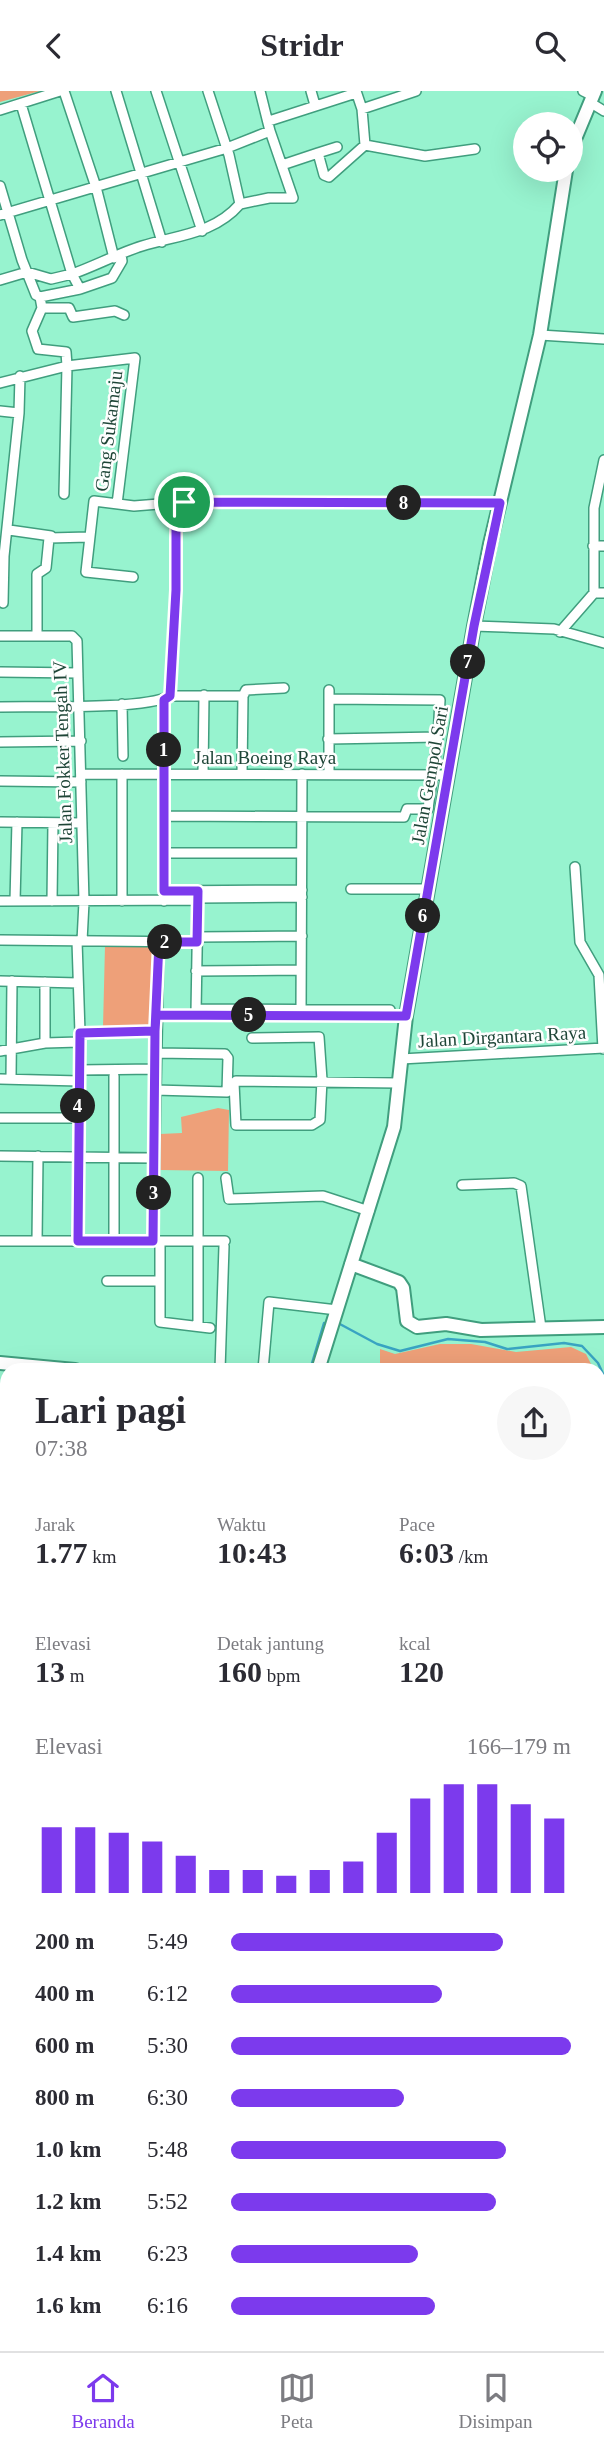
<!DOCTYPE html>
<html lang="id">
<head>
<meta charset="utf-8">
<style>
  :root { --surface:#fff; --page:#f7f7f7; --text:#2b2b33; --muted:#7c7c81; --line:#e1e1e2; --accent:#7c3aed }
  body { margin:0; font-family:Georgia,serif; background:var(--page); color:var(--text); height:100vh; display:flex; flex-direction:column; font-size:26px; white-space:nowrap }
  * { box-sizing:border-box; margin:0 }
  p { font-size:23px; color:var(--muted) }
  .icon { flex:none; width:38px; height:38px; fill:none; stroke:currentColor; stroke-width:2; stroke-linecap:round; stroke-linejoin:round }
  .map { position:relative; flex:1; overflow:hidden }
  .sheet { position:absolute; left:0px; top:1272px; width:606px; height:989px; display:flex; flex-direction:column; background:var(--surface); border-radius:21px 21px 0 0; box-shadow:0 7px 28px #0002 }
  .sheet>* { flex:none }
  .tools { position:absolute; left:513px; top:21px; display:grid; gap:14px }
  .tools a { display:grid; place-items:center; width:70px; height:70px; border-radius:50%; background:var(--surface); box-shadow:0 7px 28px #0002; font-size:35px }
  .pin { position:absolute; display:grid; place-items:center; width:60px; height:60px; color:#fff; margin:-30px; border:4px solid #fff; border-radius:50%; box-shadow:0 2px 7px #0007 }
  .km { position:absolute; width:35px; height:35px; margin:-18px; border-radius:50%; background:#222; color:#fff; font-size:19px; line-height:35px; text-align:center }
  .round { display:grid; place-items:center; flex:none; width:74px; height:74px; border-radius:37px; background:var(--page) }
  .headline { display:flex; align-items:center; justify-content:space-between; height:119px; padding:0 35px }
  h1 { font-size:38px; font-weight:700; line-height:52px }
  .figures { display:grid; grid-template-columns:repeat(3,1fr); gap:10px; height:119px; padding:7px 35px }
  .figures div { display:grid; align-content:center }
  .figures b { font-size:30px; font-weight:700 }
  .figures small { font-size:19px; font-weight:400 }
  .figures p { font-size:19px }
  .chart { height:196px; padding:14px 35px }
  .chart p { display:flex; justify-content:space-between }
  .chart svg { width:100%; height:126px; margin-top:7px; stroke:var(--accent); stroke-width:6 }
  ul { padding:0 35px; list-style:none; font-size:23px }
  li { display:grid; grid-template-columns:112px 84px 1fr; align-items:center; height:52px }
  li i { height:18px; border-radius:9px; background:var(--accent) }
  header { display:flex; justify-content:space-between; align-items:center; height:91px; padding:0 35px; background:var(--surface); font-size:32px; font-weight:700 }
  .dock { display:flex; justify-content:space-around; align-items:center; height:98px; border-top:2px solid var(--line); background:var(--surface); font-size:19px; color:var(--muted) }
  .dock a { display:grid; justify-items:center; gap:4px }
  .dock .active { color:var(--accent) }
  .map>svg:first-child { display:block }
  .built { fill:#81e8c1 }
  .green { fill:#eea079 }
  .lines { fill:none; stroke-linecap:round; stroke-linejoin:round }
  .stream { stroke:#39a4c2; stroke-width:2.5 }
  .street-casing { stroke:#409e7e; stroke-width:12 }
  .secondary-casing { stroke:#409e7e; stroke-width:16 }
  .highway-casing { stroke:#646d9c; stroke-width:19 }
  .street { stroke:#fff; stroke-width:9 }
  .secondary { stroke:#fff; stroke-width:12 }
  .highway { stroke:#8a82d3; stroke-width:16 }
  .rail { stroke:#467e69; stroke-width:2.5; stroke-dasharray:3.5 7; stroke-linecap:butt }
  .route-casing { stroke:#fff; stroke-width:14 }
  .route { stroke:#7c3aed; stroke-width:9 }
  .labels { text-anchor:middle; stroke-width:5; stroke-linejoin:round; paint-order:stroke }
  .street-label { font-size:19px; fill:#1e4537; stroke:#fefefe }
</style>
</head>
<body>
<header><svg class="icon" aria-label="back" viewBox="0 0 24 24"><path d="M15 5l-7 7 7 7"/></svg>Stridr<svg class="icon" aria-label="search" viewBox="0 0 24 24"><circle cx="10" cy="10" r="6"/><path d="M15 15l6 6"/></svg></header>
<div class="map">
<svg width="604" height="2260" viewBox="0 0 604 2260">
  <rect width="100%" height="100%" fill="#97f3cf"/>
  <path class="built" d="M0 1585 7 1586V1956L0 1957V1662L7 1660 0 1639Z"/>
  <path class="green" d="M0 0H40L0 11Z
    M105 855H154L152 936H103Z
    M218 1017 229 1019 228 1080 160 1079V1043L182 1042 181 1026Z
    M440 1253H471L516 1261 571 1256 586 1263 594 1279H380V1258L395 1263Z
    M599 1288 604 1296V1908L599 1912Z
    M599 2105 604 2107V2260H469V2254H598Z"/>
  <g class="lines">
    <path class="stream" d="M338 1232 377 1253 400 1260 448 1248 485 1251 507 1258 564 1252 582 1255 598 1272 604 1285
      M310 1279 324 1232H328
      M0 1808H7
      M598 2041 604 2035
      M598 2093 604 2092
      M317 2260 330 2254"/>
    <g class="street-casing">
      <path id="street" d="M64 0 96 96 114 167
        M116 0 162 151
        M156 0 202 140
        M311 0 315 14
        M583 0 593 5
        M591 12 604 20
        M21 13 72 183C95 175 119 162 142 155 178 144 214 143 240 113L229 64 208 0
        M362 18 416 0
        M0 19 60 0
        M269 30 356 2
        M365 54 425 65 475 58
        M318 62 337 56
        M282 74 318 62 324 84 329 86 365 54 362 18 356 0
        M0 95 22 169 36 204 40 206 80 198
        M240 113 269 107H293L270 40
        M0 124 227 57 270 40 260 0
        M0 189 27 181 51 188 72 183 80 198 112 187 122 170 121 164
        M40 206 42 217 32 240 38 258 66 261 67 275 135 267 117 413
        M42 217H69L73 226 115 220 124 224
        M540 244 604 248
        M0 292 67 275 64 403
        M0 320 19 322 20 285
        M9 439 51 445
        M593 455H604
        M133 486 86 481 94 410 134 415 184 411 500 412
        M594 502V417L604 369
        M3 512 4 465 19 322
        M474 535 554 538 604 552
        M560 541 594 502H604
        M0 545H72L77 550 84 811 82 850
        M37 545V483L46 477 49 447 89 446
        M0 581 78 582
        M329 599V683
        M170 605 176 499V412
        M243 605 246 599 284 597
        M164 609V810
        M122 613 123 665
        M0 616C35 615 144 619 170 605H243L242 683
        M328 648 438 646
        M0 651 81 650
        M81 683 449 684
        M122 683V810
        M203 683 204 604
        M0 690 81 691
        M164 725 404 726 407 718H428L438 646 440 609 329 608
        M0 731 82 732
        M165 762H301
        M575 776 580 851 599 884 603 958
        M351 798H428
        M165 800 302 799
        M198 807 302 806
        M0 810 198 809
        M15 810 17 731
        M52 810 53 732
        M197 846 302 845
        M0 849 197 851
        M77 850 80 942 78 1150
        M196 880 301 879
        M0 890 78 892
        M45 891V952
        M196 918 390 919
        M196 921 198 806
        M301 923 302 683
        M156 924 406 925
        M80 942 155 940
        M252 947 319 946 322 989 320 1029 312 1034H236L234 992 236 990 398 992
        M0 960 45 952 79 951
        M401 968 604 957
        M79 979 155 978
        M114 985V1150
        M0 988 79 990
        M11 988 12 890
        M155 999 227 1001 228 967 225 963 155 962
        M0 1027H78
        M0 1065 154 1067
        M226 1087 229 1108 323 1105 369 1120
        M462 1094 514 1092 521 1095 541 1237
        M0 1150H225
        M37 1150 38 1065
        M153 1150 159 851
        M160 1150V1231L210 1237
        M107 1190H160
        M198 1234V1087
        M220 1279 224 1155
        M263 1279 269 1211 337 1219
        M0 1357 7 1358
        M6 1383 7 1372
        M0 1406 7 1407
        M0 1461 7 1462
        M0 1882 6 1934
        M0 2194 7 2193"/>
    </g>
    <g class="secondary-casing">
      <path id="secondary" d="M570 60 595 0
        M351 1173 399 1191 403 1197 407 1230 417 1236 446 1233 481 1239 604 1236
        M0 1272 75 1279
        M318 1279 394 1036 406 925 474 535 490 453 540 244 566 79
        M232 2254 236 2260"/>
    </g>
    <g class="highway-casing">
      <path id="highway" d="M598 1978 604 1974
        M598 2002 604 1999
        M116 2260 126 2254
        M152 2260 162 2254"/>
    </g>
    <use href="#street" class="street"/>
    <use href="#secondary" class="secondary"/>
    <use href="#highway" class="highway"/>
    <path class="rail" d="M598 1919 604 1915
      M53 2260 64 2254
      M68 2260 79 2254"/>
  </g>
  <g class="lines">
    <g class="route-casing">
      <path id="route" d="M184 411 176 412V499L170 605 164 609V800H198L197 851H159L155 940 153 1150H78L80 942 155 940 156 924 406 925 474 535 500 412 184 411"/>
    </g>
    <use href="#route" class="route"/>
  </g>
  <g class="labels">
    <g class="street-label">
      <text transform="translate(108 340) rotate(-83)" y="7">Gang Sukamaju</text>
      <text transform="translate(62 661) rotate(-92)" y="7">Jalan Fokker Tengah IV</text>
      <text x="265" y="673">Jalan Boeing Raya</text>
      <text transform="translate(429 684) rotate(-80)" y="7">Jalan Gempol Sari</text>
      <text transform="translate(502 945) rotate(-3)" y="7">Jalan Dirgantara Raya</text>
    </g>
  </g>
</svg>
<div class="tools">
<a><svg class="icon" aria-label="locate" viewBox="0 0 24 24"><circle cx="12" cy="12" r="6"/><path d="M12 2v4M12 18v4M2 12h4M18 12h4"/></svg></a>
</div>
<div class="pin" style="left:184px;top:411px;background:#1e9e55"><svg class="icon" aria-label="arrive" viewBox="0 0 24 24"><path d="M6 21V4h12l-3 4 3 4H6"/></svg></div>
<b class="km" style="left:164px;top:659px">1</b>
<b class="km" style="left:165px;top:851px">2</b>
<b class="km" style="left:154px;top:1102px">3</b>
<b class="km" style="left:78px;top:1015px">4</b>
<b class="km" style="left:249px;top:924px">5</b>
<b class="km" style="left:423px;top:825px">6</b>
<b class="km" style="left:468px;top:571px">7</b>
<b class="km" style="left:404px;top:412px">8</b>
<section class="sheet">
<div class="headline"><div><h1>Lari pagi</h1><p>07:38</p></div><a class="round"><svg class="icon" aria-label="share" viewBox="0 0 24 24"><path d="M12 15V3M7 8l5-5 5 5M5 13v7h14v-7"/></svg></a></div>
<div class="figures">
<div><p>Jarak</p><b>1.77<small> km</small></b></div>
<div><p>Waktu</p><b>10:43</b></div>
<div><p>Pace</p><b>6:03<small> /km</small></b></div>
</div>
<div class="figures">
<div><p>Elevasi</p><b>13<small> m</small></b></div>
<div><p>Detak jantung</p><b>160<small> bpm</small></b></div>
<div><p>kcal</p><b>120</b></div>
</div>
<div class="chart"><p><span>Elevasi</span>166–179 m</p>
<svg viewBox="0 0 160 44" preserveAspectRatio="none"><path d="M5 44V21M15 44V21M25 44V23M35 44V26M45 44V31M55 44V36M65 44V36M75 44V38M85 44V36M95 44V33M105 44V23M115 44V11M125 44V6M135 44V6M145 44V13M155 44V18"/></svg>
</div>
<ul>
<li><b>200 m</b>5:49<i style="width:80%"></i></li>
<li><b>400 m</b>6:12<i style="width:62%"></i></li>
<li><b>600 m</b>5:30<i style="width:100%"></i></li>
<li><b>800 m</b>6:30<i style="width:51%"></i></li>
<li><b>1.0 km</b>5:48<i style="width:81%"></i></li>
<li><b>1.2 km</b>5:52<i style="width:78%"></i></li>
<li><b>1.4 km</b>6:23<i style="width:55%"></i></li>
<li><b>1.6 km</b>6:16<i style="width:60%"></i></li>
</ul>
</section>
</div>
<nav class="dock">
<a class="active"><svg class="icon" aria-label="home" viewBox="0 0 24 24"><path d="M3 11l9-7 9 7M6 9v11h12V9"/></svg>Beranda</a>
<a><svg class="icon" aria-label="map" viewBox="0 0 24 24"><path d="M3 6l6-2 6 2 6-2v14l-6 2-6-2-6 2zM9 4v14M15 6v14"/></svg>Peta</a>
<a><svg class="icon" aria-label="saved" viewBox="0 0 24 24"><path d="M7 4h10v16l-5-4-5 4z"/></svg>Disimpan</a>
</nav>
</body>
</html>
